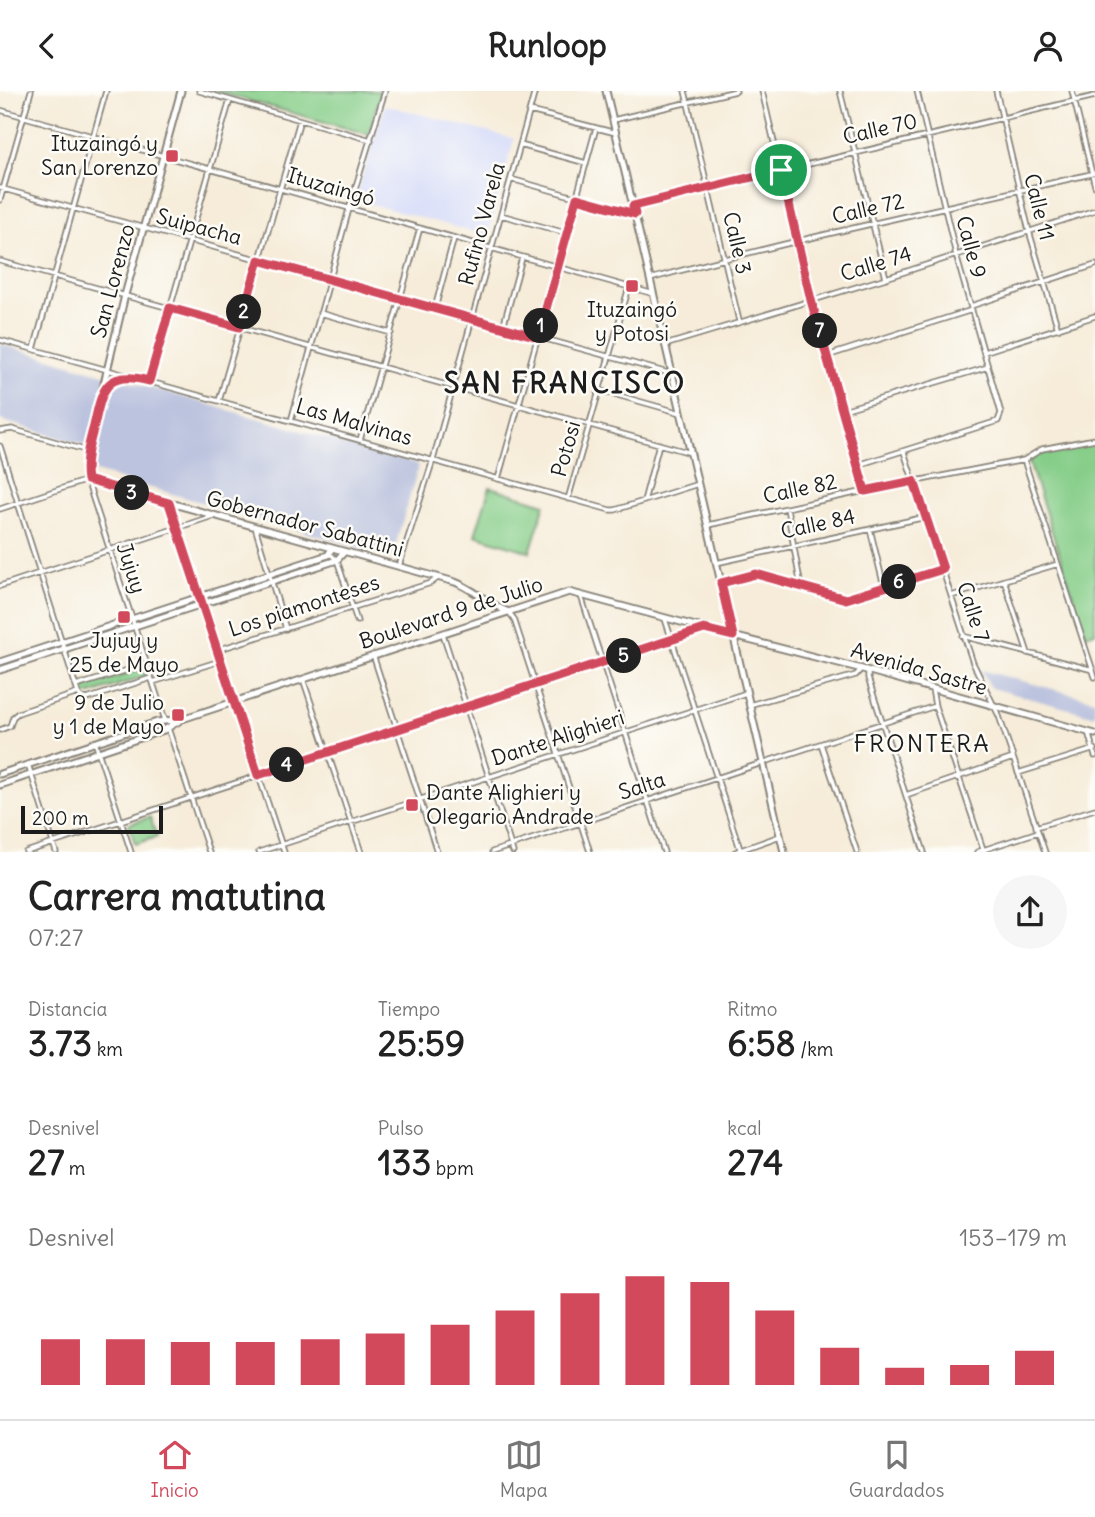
<!DOCTYPE html>
<html lang="es">
<head>
<meta charset="utf-8">
<style>
  :root { --surface:#fff; --page:#f6f6f6; --text:#222; --muted:#767676; --line:#e0e0e0; --accent:#d1495b }
  body { margin:0; font-family:Delius,sans-serif; background:var(--page); color:var(--text); height:100vh; display:flex; flex-direction:column; font-size:26px; white-space:nowrap }
  * { box-sizing:border-box; margin:0 }
  p { font-size:23px; color:var(--muted) }
  .icon { flex:none; width:38px; height:38px; fill:none; stroke:currentColor; stroke-width:2; stroke-linecap:round; stroke-linejoin:round }
  .map { position:relative; height:761px; overflow:hidden }
  .details { display:flex; flex-direction:column; background:var(--surface); flex:1 }
  .details>* { flex:none }
  .scale { position:absolute; left:21px; bottom:18px; width:142px; box-sizing:border-box; padding-left:7px; border:4px solid #1c1c1c; border-top:0; font-size:19px; line-height:24px; white-space:nowrap; color:#1c1c1c; -webkit-text-stroke:5px #fdfcf7; paint-order:stroke }
  .pin { position:absolute; display:grid; place-items:center; width:60px; height:60px; color:#fff; margin:-30px; border:4px solid #fff; border-radius:50%; box-shadow:0 2px 7px #0007 }
  .km { position:absolute; width:35px; height:35px; margin:-18px; border-radius:50%; background:#222; color:#fff; font-size:19px; line-height:35px; text-align:center }
  .round { display:grid; place-items:center; flex:none; width:74px; height:74px; border-radius:37px; background:var(--page) }
  .summary { display:flex; align-items:center; justify-content:space-between; height:119px; padding:0 28px }
  h1 { font-size:38px; font-weight:800; line-height:52px }
  .figures { display:grid; grid-template-columns:repeat(3,1fr); gap:10px; height:119px; padding:7px 28px }
  .figures div { display:grid; align-content:center }
  .figures b { font-size:35px; font-weight:800 }
  .figures small { font-size:19px; font-weight:400 }
  .figures p { font-size:19px }
  .chart { height:196px; padding:14px 28px }
  .chart p { display:flex; justify-content:space-between }
  .chart svg { width:100%; height:126px; margin-top:7px; stroke:var(--accent); stroke-width:6 }
  header { display:flex; justify-content:space-between; align-items:center; height:91px; padding:0 28px; background:var(--surface); font-size:32px; font-weight:800 }
  .dock { display:flex; justify-content:space-around; align-items:center; height:98px; border-top:2px solid var(--line); background:var(--surface); font-size:19px; color:var(--muted) }
  .dock a { display:grid; justify-items:center; gap:4px }
  .dock .current { color:var(--accent) }
  .map>svg:first-child { display:block }
  .built { fill:#d3d9f9 }
  .industrial { fill:#bcc3de }
  .green { fill:#85cd88; stroke:#507452; stroke-width:2 }
  .lines { fill:none; stroke-linecap:round; stroke-linejoin:round }
  .minor-casing { stroke:#89847a; stroke-width:7 }
  .tertiary-casing { stroke:#89847a; stroke-width:9 }
  .secondary-casing { stroke:#89847a; stroke-width:9 }
  .minor { stroke:#fff; stroke-width:3.5 }
  .tertiary { stroke:#fff; stroke-width:5 }
  .secondary { stroke:#fff; stroke-width:5 }
  .route-casing { stroke:#fff; stroke-width:14 }
  .route { stroke:#d1495b; stroke-width:9 }
  .poi-dot { fill:#d1495b; stroke:#fdfcf7; stroke-width:2.5 }
  .labels { text-anchor:middle; stroke-width:5; stroke-linejoin:round; paint-order:stroke }
  .street-label { font-size:21px; fill:#1c1c1c; stroke:#fdfcf7 }
  .poi-label { font-size:21px; fill:#1c1c1c; stroke:#fdfcf7; text-anchor:end }
  .quarter-label { font-size:24px; letter-spacing:2px; fill:#1c1c1c; stroke:#fdfcf7 }
  .district-label { font-size:28px; font-weight:bold; letter-spacing:2px; fill:#1c1c1c; stroke:#fdfcf7 }
</style>
</head>
<body>
<header><svg class="icon" aria-label="back" viewBox="0 0 24 24"><path d="M15 5l-7 7 7 7"/></svg>Runloop<svg class="icon" aria-label="person" viewBox="0 0 24 24"><circle cx="12" cy="8" r="4"/><path d="M4 21q1-7 8-7t8 7"/></svg></header>
<div class="map">
<svg width="1095" height="761" viewBox="0 0 1095 761">
  <rect width="100%" height="100%" fill="#fdfcf7"/>
  <filter id="ink" filterUnits="userSpaceOnUse"><feTurbulence type="fractalNoise" baseFrequency=".0143" numOctaves="2"/><feDisplacementMap in="SourceGraphic" scale="14" xChannelSelector="R" yChannelSelector="G"/><feConvolveMatrix kernelMatrix="1 2 1 2 8 2 1 2 1" color-interpolation-filters="sRGB"/></filter>
  <filter id="wash" filterUnits="userSpaceOnUse"><feTurbulence type="fractalNoise" baseFrequency=".00686" numOctaves="4" result="noise"/><feDisplacementMap in="SourceGraphic" scale="28" xChannelSelector="R" yChannelSelector="G"/><feGaussianBlur stdDeviation="1.57" result="paint"/><feColorMatrix in="noise" values="0 0 0 0 0 0 0 0 0 0 0 0 0 0 0 0 0 1.4 0 .05"/><feComposite in="paint" operator="in"/></filter>
  <g filter="url(#wash)">
    <rect width="100%" height="100%" fill="#f6ecd9"/>
    <path class="built" d="M385 14 514 48 488 145 355 109Z"/>
    <path class="industrial" d="M0 253 419 374 392 466 92 380 98 358 0 329Z
      M981 579 1095 609V625L991 597Z"/>
    <path class="green" d="M214 0H381L370 41 367 43Z
      M1095 352V541L1086 544 1029 371 1037 363Z
      M490 396 545 413 530 461 475 444Z
      M144 578 146 585 88 604 83 602 85 596Z
      M150 726 157 746 135 753 129 733Z"/>
  </g>
  <g filter="url(#ink)">
    <g class="lines">
      <g class="minor-casing">
        <path id="minor" d="M199 0 371 49
          M685 0 739 230
          M762 0 811 209 865 400
          M840 0 886 187
          M996 0 1029 140 1058 238
          M1072 0 1095 95
          M0 19 654 203
          M530 20 616 42
          M613 29 736 0
          M520 54 586 72
          M511 88 635 123
          M0 97 672 283
          M0 109 31 0
          M633 115 1095 5
          M501 124 566 142
          M0 170 691 362
          M650 188C797 147 946 117 1095 82
          M971 215 1095 174
          M435 217 454 147
          M320 222 391 242
          M503 236 522 167
          M0 249 610 419H615L698 393
          M665 254 886 187 1095 119
          M34 258 106 0
          M984 261 1095 225
          M827 265 972 219
          M149 290 230 9
          M599 299 681 322
          M103 302 111 292 128 286
          M219 310 300 29
          M843 319 988 276
          M291 330 349 118 385 0
          M0 340 12 338 88 360
          M360 349 420 137
          M0 355 78 602
          M904 361 973 572 999 625 1045 761
          M1024 369 1095 586
          M858 374 998 330 1001 322 956 164 917 0
          M498 388 596 37
          M568 408 629 196
          M644 410 659 353
          M169 412 284 761
          M787 417 801 496
          M0 418 87 389 165 629
          M708 434 865 400 1024 369 1042 358 1095 348
          M255 436 286 538
          M870 438 884 496
          M329 462 337 469 357 530
          M716 472 926 426
          M399 475 433 369 535 0
          M1004 489 1028 562
          M721 492 756 483 846 507 943 478
          M0 495 213 425
          M581 505 664 761
          M951 505 1058 473
          M509 521 514 528 590 761
          M665 528 741 761
          M443 543 513 761
          M963 545 1093 579
          M217 559 431 492 439 486
          M373 564 437 761
          M868 580V587L924 761
          M303 588 361 761
          M153 591 220 570
          M76 595 147 573
          M932 598 935 615 984 761
          M78 602 81 606 87 608 151 587
          M749 614 856 584 861 578
          M168 637 209 761
          M0 639 10 635 13 626 18 622 78 602
          M1088 641 1095 665
          M95 651 131 761
          M821 653 857 761
          M28 673 56 761
          M1018 682 1095 658
          M906 704 1013 667
          M1036 736 1095 718
          M26 761 704 538
          M259 761 746 602
          M492 761 935 615
          M735 761 780 745
          M977 761 1038 741"/>
      </g>
      <g class="tertiary-casing">
        <path id="tertiary" d="M606 0 784 761
          M733 545 866 579 1095 643"/>
      </g>
      <g class="secondary-casing">
        <path id="secondary" d="M181 0 125 204 88 360 87 389 455 491C474 498 489 514 509 521
          M0 571 328 464 332 457
          M0 579 337 469 344 461
          M0 683 157 631 182 628 569 501 733 545
          M0 694 164 639 179 630"/>
      </g>
      <use href="#minor" class="minor"/>
      <use href="#tertiary" class="tertiary"/>
      <use href="#secondary" class="secondary"/>
    </g>
  </g>
  <g class="lines" filter="url(#ink)">
    <g class="route-casing">
      <path id="route" d="M781 79 811 209 865 400 914 390 943 478 846 508 756 483 721 492 733 545 704 538 258 684 169 412 87 389C84 371 89 353 94 335 102 299 105 278 149 290L170 217 239 236 259 169 538 246 577 107 635 123 633 115Z"/>
    </g>
    <use href="#route" class="route"/>
  </g>
  <g class="poi-dot">
    <rect x="165" y="58" width="14" height="14" rx="3.5"/>
    <rect x="625" y="188" width="14" height="14" rx="3.5"/>
    <rect x="117" y="519" width="14" height="14" rx="3.5"/>
    <rect x="171" y="617" width="14" height="14" rx="3.5"/>
    <rect x="405" y="707" width="14" height="14" rx="3.5"/>
  </g>
  <g class="labels">
    <g class="street-label">
      <text transform="translate(880 38) rotate(-13)" y="7">Calle 70</text>
      <text transform="translate(331 96) rotate(16)" y="7">Ituzaingó</text>
      <text transform="translate(1039 116) rotate(76)" y="7">Calle 11</text>
      <text transform="translate(868 118) rotate(-13)" y="7">Calle 72</text>
      <text transform="translate(482 133) rotate(-75)" y="7">Rufino Varela</text>
      <text transform="translate(199 136) rotate(15)" y="7">Suipacha</text>
      <text transform="translate(737 152) rotate(77)" y="7">Calle 3</text>
      <text transform="translate(971 156) rotate(75)" y="7">Calle 9</text>
      <text transform="translate(876 173) rotate(-17)" y="7">Calle 74</text>
      <text transform="translate(113 190) rotate(-75)" y="7">San Lorenzo</text>
      <text transform="translate(354 331) rotate(16)" y="7">Las Malvinas</text>
      <text transform="translate(566 358) rotate(-74)" y="7">Potosi</text>
      <text transform="translate(800 398) rotate(-12)" y="7">Calle 82</text>
      <text transform="translate(305 433) rotate(15)" y="7">Gobernador Sabattini</text>
      <text transform="translate(818 433) rotate(-12)" y="7">Calle 84</text>
      <text transform="translate(131 477) rotate(72)" y="7">Jujuy</text>
      <text transform="translate(304 515) rotate(-18)" y="7">Los piamonteses</text>
      <text transform="translate(973 521) rotate(72)" y="7">Calle 7</text>
      <text transform="translate(451 522) rotate(-18)" y="7">Boulevard 9 de Julio</text>
      <text transform="translate(919 578) rotate(16)" y="7">Avenida Sastre</text>
      <text transform="translate(558 647) rotate(-18)" y="7">Dante Alighieri</text>
      <text transform="translate(642 695) rotate(-18)" y="7">Salta</text>
    </g>
    <g class="poi-label">
      <text x="158" y="60">Ituzaingó y<tspan x="158" dy="24">San Lorenzo</tspan></text>
      <text x="632" y="226" text-anchor="middle">Ituzaingó<tspan x="632" dy="24">y Potosi</tspan></text>
      <text x="124" y="557" text-anchor="middle">Jujuy y<tspan x="124" dy="24">25 de Mayo</tspan></text>
      <text x="164" y="619">9 de Julio<tspan x="164" dy="24">y 1 de Mayo</tspan></text>
      <text x="426" y="709" text-anchor="start">Dante Alighieri y<tspan x="426" dy="24">Olegario Andrade</tspan></text>
    </g>
    <g class="quarter-label">
      <text x="922" y="661">FRONTERA</text>
    </g>
    <g class="district-label">
      <text x="565" y="302">SAN FRANCISCO</text>
    </g>
  </g>
</svg>
<div class="scale">200 m</div>
<div class="pin" style="left:781px;top:79px;background:#1e9e55"><svg class="icon" aria-label="arrive" viewBox="0 0 24 24"><path d="M6 21V4h12l-3 4 3 4H6"/></svg></div>
<b class="km" style="left:541px;top:235px">1</b>
<b class="km" style="left:244px;top:221px">2</b>
<b class="km" style="left:132px;top:402px">3</b>
<b class="km" style="left:287px;top:674px">4</b>
<b class="km" style="left:624px;top:565px">5</b>
<b class="km" style="left:899px;top:491px">6</b>
<b class="km" style="left:820px;top:240px">7</b>
</div>
<section class="details">
<div class="summary"><div><h1>Carrera matutina</h1><p>07:27</p></div><a class="round"><svg class="icon" aria-label="share" viewBox="0 0 24 24"><path d="M12 15V3M7 8l5-5 5 5M5 13v7h14v-7"/></svg></a></div>
<div class="figures">
<div><p>Distancia</p><b>3.73<small> km</small></b></div>
<div><p>Tiempo</p><b>25:59</b></div>
<div><p>Ritmo</p><b>6:58<small> /km</small></b></div>
</div>
<div class="figures">
<div><p>Desnivel</p><b>27<small> m</small></b></div>
<div><p>Pulso</p><b>133<small> bpm</small></b></div>
<div><p>kcal</p><b>274</b></div>
</div>
<div class="chart"><p><span>Desnivel</span>153–179 m</p>
<svg viewBox="0 0 160 44" preserveAspectRatio="none"><path d="M5 44V28M15 44V28M25 44V29M35 44V29M45 44V28M55 44V26M65 44V23M75 44V18M85 44V12M95 44V6M105 44V8M115 44V18M125 44V31M135 44V38M145 44V37M155 44V32"/></svg>
</div>
</section>
<nav class="dock">
<a class="current"><svg class="icon" aria-label="home" viewBox="0 0 24 24"><path d="M3 11l9-7 9 7M6 9v11h12V9"/></svg>Inicio</a>
<a><svg class="icon" aria-label="map" viewBox="0 0 24 24"><path d="M3 6l6-2 6 2 6-2v14l-6 2-6-2-6 2zM9 4v14M15 6v14"/></svg>Mapa</a>
<a><svg class="icon" aria-label="saved" viewBox="0 0 24 24"><path d="M7 4h10v16l-5-4-5 4z"/></svg>Guardados</a>
</nav>
</body>
</html>
